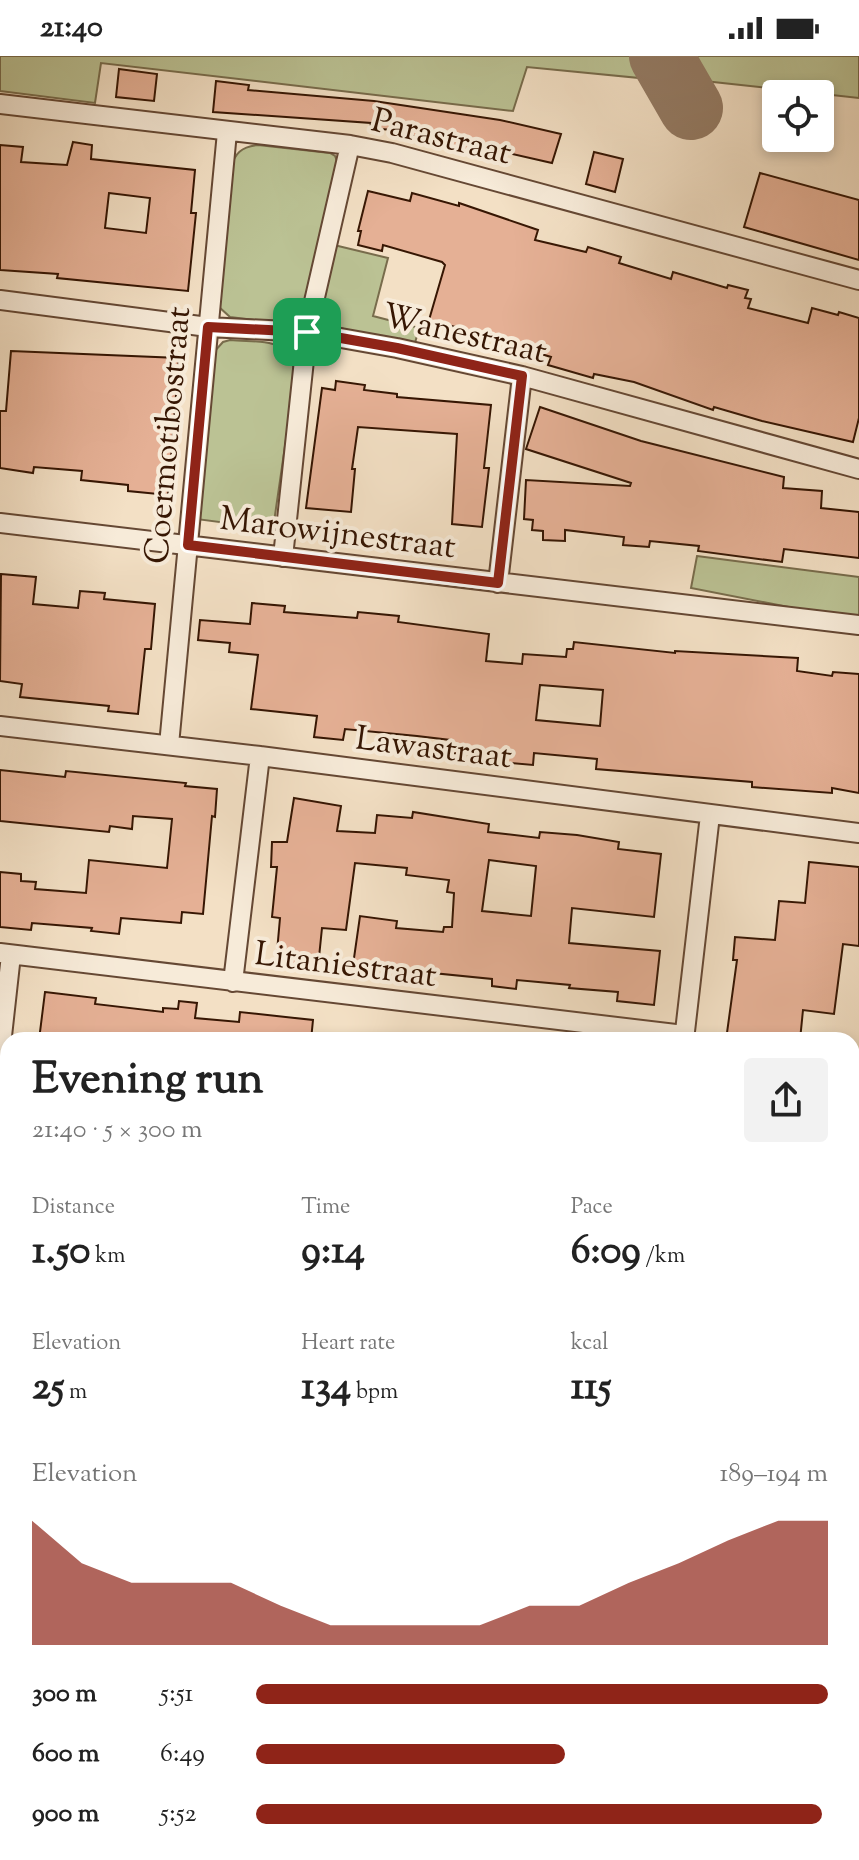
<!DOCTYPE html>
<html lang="en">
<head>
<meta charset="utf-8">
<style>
  :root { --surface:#fff; --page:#f2f2f2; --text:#222; --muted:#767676; --accent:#8f2418 }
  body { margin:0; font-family:"Sorts Mill Goudy",serif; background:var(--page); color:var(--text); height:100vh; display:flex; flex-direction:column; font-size:30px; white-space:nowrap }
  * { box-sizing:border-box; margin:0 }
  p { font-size:26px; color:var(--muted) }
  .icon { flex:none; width:44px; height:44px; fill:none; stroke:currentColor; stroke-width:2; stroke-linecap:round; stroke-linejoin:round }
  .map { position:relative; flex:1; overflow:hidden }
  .details { position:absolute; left:0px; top:976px; width:860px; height:828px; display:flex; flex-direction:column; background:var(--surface); border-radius:24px 24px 0 0; box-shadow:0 4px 12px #0003 }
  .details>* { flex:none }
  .fabs { position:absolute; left:762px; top:24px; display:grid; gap:16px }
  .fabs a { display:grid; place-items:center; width:72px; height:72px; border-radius:8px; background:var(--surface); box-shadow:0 4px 12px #0003; font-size:40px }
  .pin { position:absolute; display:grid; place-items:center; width:68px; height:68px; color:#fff; margin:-34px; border-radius:16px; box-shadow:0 4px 12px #0006 }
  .round { display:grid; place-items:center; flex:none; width:84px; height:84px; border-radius:8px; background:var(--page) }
  .head { display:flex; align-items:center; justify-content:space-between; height:136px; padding:0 32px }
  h1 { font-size:44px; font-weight:800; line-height:60px }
  .metrics { display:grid; grid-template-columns:repeat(3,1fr); gap:12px; height:136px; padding:8px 32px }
  .metrics div { display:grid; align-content:center }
  .metrics b { font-size:40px; font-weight:800 }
  .metrics small { font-size:22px; font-weight:400 }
  .metrics p { font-size:22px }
  .chart { height:224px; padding:16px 32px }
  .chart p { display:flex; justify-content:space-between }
  .chart svg { width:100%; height:144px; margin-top:8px; fill:var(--accent); opacity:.7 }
  ul { padding:0 32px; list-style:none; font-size:26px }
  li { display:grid; grid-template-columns:128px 96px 1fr; align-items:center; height:60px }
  li i { height:20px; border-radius:10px; background:var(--accent) }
  .status { display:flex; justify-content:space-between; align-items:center; height:56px; padding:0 40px; background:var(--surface); direction:ltr }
  .status svg { height:22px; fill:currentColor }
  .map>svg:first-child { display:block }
  .green { fill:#bbc294; stroke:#786c4c; stroke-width:2 }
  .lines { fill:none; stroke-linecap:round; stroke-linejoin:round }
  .taxiway { stroke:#947b64; stroke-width:64 }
  .building { fill:#e5b095; stroke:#361603; stroke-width:2; fill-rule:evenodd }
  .street-casing { stroke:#654834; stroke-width:22 }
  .secondary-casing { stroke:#361603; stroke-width:30 }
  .street { stroke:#f7ebd9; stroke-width:18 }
  .secondary { stroke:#f7ebd9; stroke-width:26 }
  .route-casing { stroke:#fff; stroke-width:16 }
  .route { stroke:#8f2418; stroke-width:10 }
  .labels { text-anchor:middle; stroke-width:8; stroke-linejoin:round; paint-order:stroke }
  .street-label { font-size:34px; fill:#361603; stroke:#f7ebd9 }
</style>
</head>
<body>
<div class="status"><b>21:40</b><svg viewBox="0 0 49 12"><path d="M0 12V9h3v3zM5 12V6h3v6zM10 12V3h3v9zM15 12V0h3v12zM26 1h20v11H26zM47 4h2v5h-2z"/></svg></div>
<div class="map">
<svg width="859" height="1804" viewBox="0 0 859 1804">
  <rect width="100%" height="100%" fill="#f3e0c5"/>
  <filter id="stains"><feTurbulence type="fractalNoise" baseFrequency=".0025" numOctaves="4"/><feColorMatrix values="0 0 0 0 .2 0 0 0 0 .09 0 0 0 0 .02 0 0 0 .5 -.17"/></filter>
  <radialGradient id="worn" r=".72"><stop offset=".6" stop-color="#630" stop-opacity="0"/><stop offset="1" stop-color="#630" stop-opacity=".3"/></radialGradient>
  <path class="green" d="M0 0H645L650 23 527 11 513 55 101 7 95 47 0 35Z
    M685 0H859V42L695 24Z
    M258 89 330 97 335 100 339 110 302 254 296 266 284 268 230 261 218 250 230 113C235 97 241 91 258 89Z
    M334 189 388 202 373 260 419 272 415 287C389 281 344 278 324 264L321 245Z
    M230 284C264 287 292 280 295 321L273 473 196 463 213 297 223 286Z
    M697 500 859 521V562L814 556 691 532Z
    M852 1272 859 1274 858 1370 852 1369Z"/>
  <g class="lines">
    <path class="taxiway" d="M661 0 691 52"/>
  </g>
  <path class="building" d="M119 13 157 18 154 45 116 41Z
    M216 25 249 29 248 34 374 45 500 64 561 78 552 107 499 95 497 104 392 74 370 72 371 67 213 56Z
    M73 86 92 89 91 103 195 114 191 157H196L188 235 57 222 58 218 0 214V89L23 91 21 106 67 109ZM109 137 150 142 146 177 105 172Z
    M594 96 623 103 615 136 586 128Z
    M760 117 859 144V204L744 171Z
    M368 135 410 145 412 137 459 150V147L538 174 535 184 586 196 588 191 621 201 619 207 671 223 673 216 727 232 728 229 748 234 745 242 751 243 748 252 808 267 812 252 838 259 839 256 859 262V362L853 386 762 365 714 351 713 354 634 326 594 318 593 322 548 309 551 301 518 291 519 288 429 264 445 209 442 206 383 189 382 195 358 189 361 175H358Z
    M11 295 179 302 168 439 128 435V429L81 424 82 415 34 411 33 417 0 412V355H6Z
    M336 325 365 329 364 334 397 338V341L491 349 484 412H489L482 471 452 468 457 378 358 371 352 413H355L351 456 306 452 322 332 335 334Z
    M540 351 641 385 784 421 783 432 822 435 821 452 859 456V502L784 493 782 506 698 495 699 490 650 485 649 491 623 489 624 481 565 474V485L543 484V475L532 474 533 464 524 463 526 424 630 430 631 427 526 393Z
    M1 518 36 521 33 548 78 552 80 535 105 537 104 543 155 548 151 593H145L138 658 108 655 109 650 20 641 22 628 0 625Z
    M252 547 285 550 284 556 357 562 358 556 399 560 398 566 489 578 486 605 522 608 523 598 566 601 567 593H573L574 586 675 597V595L798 602 797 615 832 620 833 616 859 618V737L832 732V737L752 731V726L596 713 597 703 534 697 533 709 500 706 501 700 449 697 450 684 417 680 345 673 343 684 314 681 317 660 251 653 258 599 229 596 230 587 198 584 200 564 250 568ZM540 629 603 634 600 670 536 664Z
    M0 714 65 721 66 715 186 727 185 730 217 733 215 761 212 760 203 858 182 856 181 867 121 862 119 878 91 875 92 872 32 867 31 874 0 871V816L21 818V825L36 826 35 833 86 837 89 804 167 812 172 763 133 760 132 773 110 770 109 776 0 765Z
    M294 742 341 750 337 775 375 777 377 759 412 762 413 756 489 768 488 776 539 782 540 776 577 779 619 786 618 793 661 798 654 861 572 852 569 887 660 895 654 949 617 945 618 936 569 932 570 929 517 924 516 933 492 930V923L353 909 360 860 397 865 396 872 443 876 444 871H452L454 837 447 836 449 824 406 819 407 812 355 807 346 874 322 872 318 911 276 907 280 862 272 861 277 811H271L272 786H287ZM489 804 536 810 531 860 482 855Z
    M809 806 859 811V890L843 888 834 958 803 954 800 984H726L737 904H733L735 881 775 884 779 845 805 847Z
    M45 936 96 942 95 948 163 956V952L178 953 179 945 197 947 195 962 239 966 240 956 313 964 311 984H39Z"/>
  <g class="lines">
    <g class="street-casing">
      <path id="street" d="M0 48 350 89 392 97 859 224
        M0 244 208 271 307 276 397 292 522 320 859 413
        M0 467 859 569
        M283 501 307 276 350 89
        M498 527 522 320
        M0 670 260 700 859 777
        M169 689 227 76
        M0 897 684 979
        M233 926 260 700
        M684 984 710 759
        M0 998 11 899
        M0 1127 8 1128
        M0 1456 8 1459
        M0 1549 8 1551
        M0 1787 8 1789
        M27 1796 49 1804
        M729 1796 752 1804"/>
    </g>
    <g class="secondary-casing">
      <path id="secondary" d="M852 1793 859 1738"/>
    </g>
    <use href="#street" class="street"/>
    <use href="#secondary" class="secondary"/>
  </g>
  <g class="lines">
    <g class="route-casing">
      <path id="route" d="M208 271 307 276 397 292 522 320 498 527 188 489Z"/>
    </g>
    <use href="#route" class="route"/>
  </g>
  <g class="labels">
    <g class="street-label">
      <text transform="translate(442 79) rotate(14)" y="12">Parastraat</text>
      <text transform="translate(465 276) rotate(13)" y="12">Wanestraat</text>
      <text transform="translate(166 379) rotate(-85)" y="12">Coermotibostraat</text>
      <text transform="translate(338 475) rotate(7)" y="12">Marowijnestraat</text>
      <text transform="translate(434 690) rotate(7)" y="12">Lawastraat</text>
      <text transform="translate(346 907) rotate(7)" y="12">Litaniestraat</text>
    </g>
  </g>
  <rect width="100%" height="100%" filter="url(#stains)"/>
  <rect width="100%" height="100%" fill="url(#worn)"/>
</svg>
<div class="fabs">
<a><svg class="icon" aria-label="locate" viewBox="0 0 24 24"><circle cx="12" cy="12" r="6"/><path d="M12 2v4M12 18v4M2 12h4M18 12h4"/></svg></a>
</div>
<div class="pin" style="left:307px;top:276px;background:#1e9e55"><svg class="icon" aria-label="arrive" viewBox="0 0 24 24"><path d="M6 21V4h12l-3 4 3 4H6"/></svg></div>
<section class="details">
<div class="head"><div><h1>Evening run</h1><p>21:40 · 5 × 300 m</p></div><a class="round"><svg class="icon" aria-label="share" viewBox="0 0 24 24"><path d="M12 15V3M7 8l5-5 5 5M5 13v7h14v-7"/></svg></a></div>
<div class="metrics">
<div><p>Distance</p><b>1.50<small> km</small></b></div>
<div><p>Time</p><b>9:14</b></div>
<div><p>Pace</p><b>6:09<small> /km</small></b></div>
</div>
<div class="metrics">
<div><p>Elevation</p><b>25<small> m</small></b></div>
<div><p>Heart rate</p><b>134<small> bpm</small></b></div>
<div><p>kcal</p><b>115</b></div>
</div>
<div class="chart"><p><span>Elevation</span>189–194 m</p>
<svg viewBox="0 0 160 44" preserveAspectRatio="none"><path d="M0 44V6L10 19L20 25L30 25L40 25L50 32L60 38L70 38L80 38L90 38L100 32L110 32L120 25L130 19L140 12L150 6L160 6V44z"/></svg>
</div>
<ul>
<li><b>300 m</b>5:51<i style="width:100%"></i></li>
<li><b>600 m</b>6:49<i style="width:54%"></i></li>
<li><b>900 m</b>5:52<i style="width:99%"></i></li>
</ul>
</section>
</div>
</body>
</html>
